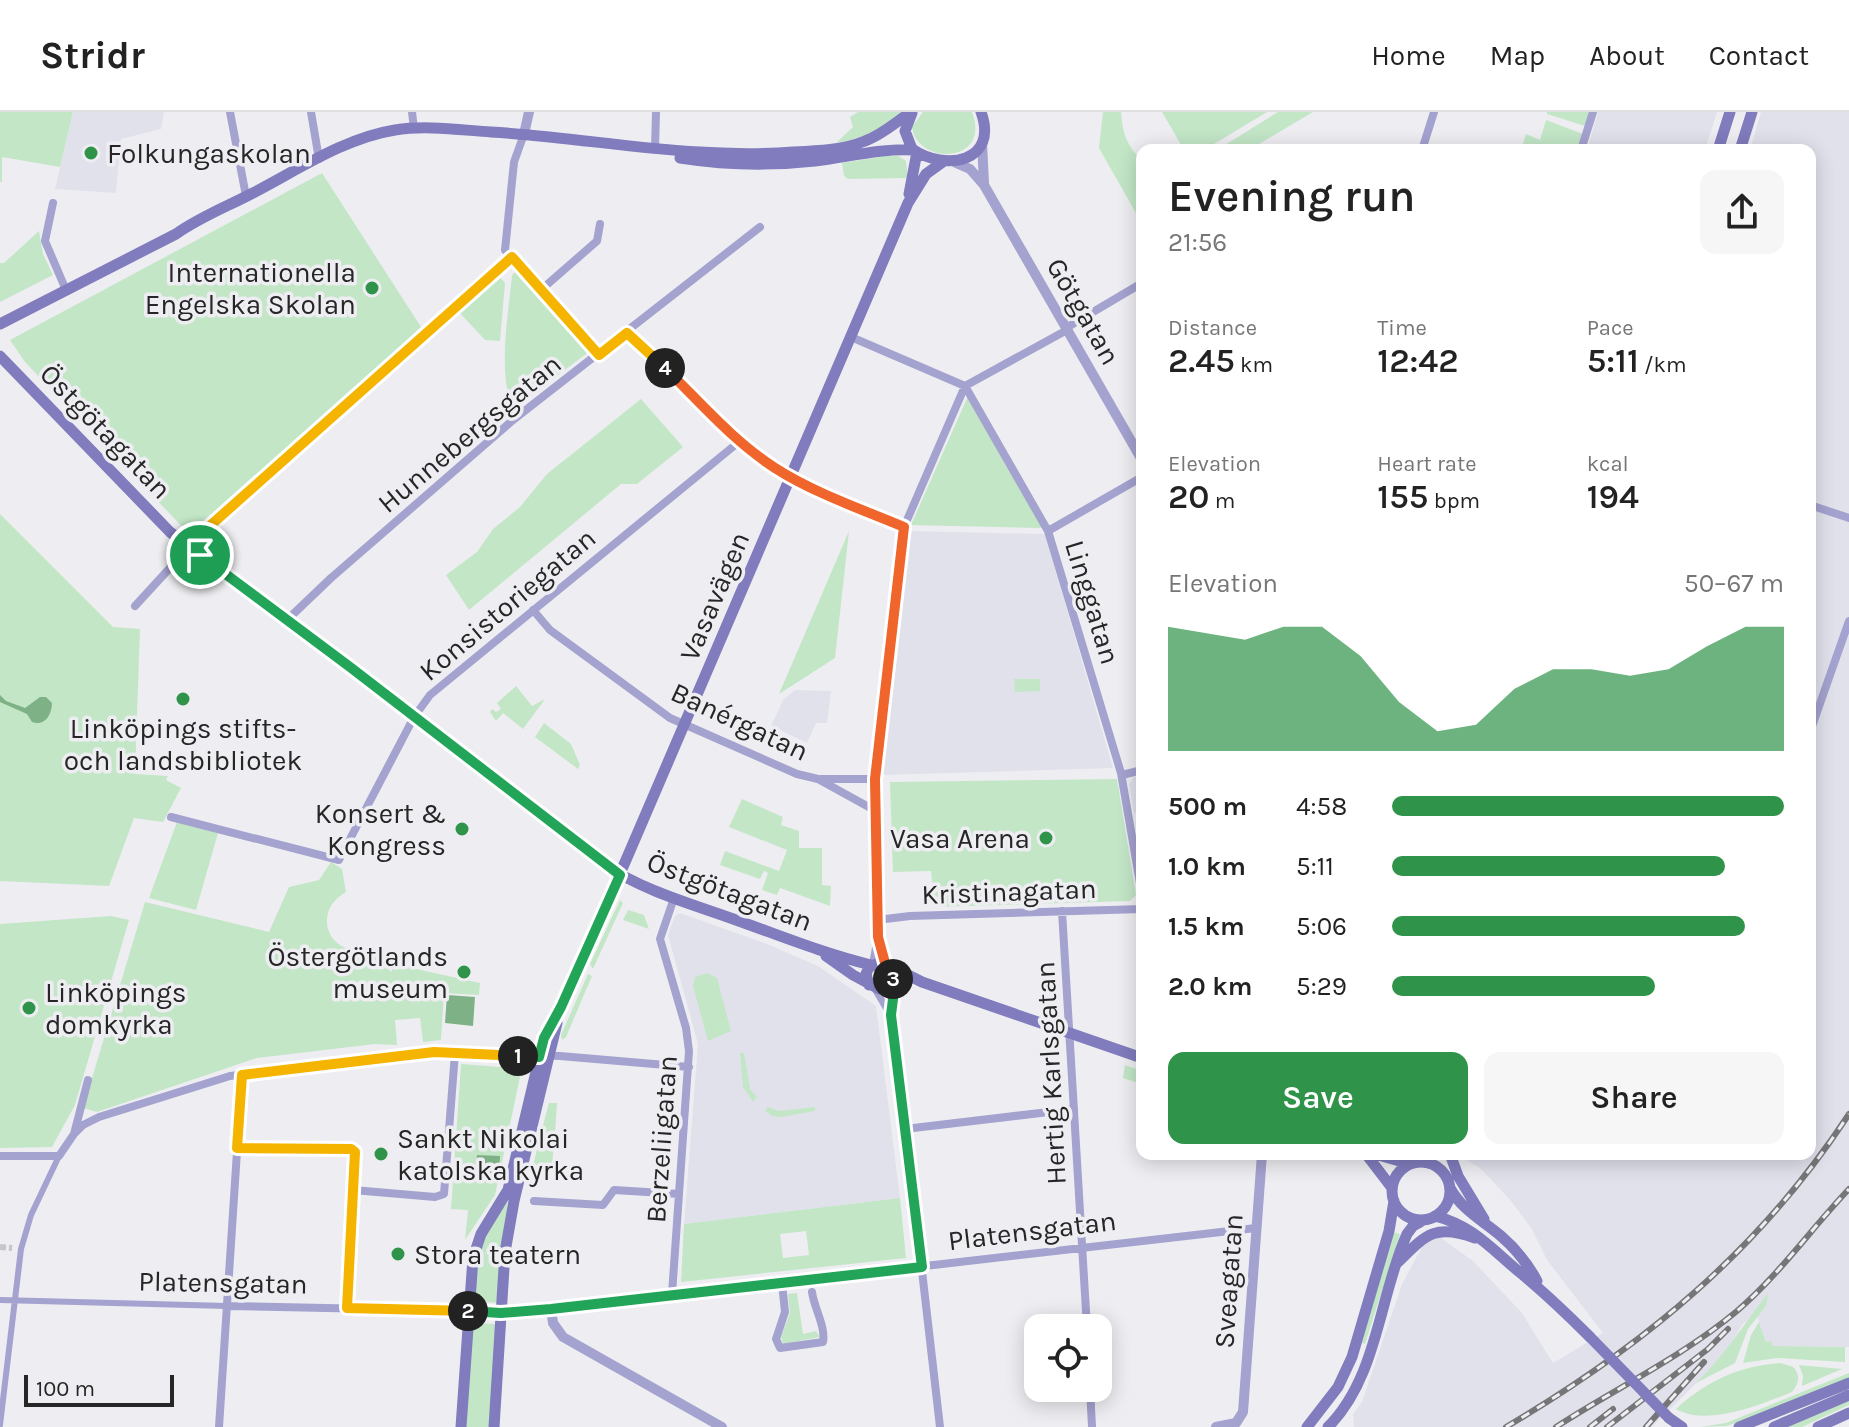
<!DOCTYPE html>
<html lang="en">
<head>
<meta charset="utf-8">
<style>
  :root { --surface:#fff; --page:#f6f6f6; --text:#222; --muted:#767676; --line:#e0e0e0; --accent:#2f944a }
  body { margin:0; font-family:Karla,sans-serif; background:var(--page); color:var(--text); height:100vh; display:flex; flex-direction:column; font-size:30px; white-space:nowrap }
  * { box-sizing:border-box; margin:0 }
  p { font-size:26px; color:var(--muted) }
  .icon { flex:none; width:44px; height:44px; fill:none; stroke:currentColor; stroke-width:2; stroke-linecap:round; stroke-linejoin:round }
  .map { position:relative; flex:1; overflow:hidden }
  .side { position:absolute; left:1136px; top:32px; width:680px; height:1016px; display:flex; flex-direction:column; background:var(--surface); border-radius:16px; box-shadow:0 4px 20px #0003 }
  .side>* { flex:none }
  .buttons { position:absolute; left:1024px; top:1202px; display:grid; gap:16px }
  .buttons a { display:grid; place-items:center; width:88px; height:88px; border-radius:16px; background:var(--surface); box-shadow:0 4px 20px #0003; font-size:40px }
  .scale { position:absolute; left:24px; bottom:20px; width:150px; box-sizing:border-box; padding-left:8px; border:4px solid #262627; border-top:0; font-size:22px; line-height:28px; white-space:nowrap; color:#262627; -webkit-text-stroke:6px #eeeef2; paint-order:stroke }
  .pin { position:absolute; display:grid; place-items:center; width:68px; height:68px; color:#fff; margin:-34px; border:4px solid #fff; border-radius:50%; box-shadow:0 2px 8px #0007 }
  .km { position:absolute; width:40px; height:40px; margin:-20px; border-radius:50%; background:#222; color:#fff; font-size:22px; line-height:40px; text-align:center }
  .round { display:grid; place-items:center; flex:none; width:84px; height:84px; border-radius:16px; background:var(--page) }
  .overview { display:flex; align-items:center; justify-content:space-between; height:136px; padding:0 32px }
  h1 { font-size:44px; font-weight:600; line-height:60px }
  .metrics { display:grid; grid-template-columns:repeat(3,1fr); gap:12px; height:136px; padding:8px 32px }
  .metrics div { display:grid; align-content:center }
  .metrics b { font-size:34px; font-weight:600 }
  .metrics small { font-size:22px; font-weight:400 }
  .metrics p { font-size:22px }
  .chart { height:224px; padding:16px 32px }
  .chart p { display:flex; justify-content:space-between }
  .chart svg { width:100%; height:144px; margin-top:8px; fill:var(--accent); opacity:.7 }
  .primary-button { display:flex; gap:16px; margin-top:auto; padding:16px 32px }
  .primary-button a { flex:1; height:92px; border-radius:16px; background:var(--accent); color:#fff; font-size:32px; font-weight:600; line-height:92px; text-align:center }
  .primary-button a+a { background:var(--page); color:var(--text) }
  ul { padding:0 32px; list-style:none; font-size:26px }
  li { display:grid; grid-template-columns:128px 96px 1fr; align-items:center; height:60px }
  li i { height:20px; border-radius:10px; background:var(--accent) }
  header { display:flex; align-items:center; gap:48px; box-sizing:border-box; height:112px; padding:0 40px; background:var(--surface); border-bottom:2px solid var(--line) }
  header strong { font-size:38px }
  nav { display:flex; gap:44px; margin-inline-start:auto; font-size:28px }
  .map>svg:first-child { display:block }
  .built { fill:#e1e1ec }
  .green { fill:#c3e6c7; fill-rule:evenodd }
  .water { fill:#7eb185 }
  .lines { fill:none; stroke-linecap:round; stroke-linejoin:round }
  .pedestrian-tunnel { stroke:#c6c6c9; stroke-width:6; stroke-dasharray:6 3; stroke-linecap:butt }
  .pedestrian { stroke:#a4a2cf; stroke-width:6 }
  .minor { stroke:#a4a2cf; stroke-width:8 }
  .tertiary { stroke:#a4a2cf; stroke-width:10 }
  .secondary { stroke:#807cbd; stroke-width:11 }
  .rail-casing { stroke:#767678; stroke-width:6 }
  .rail { stroke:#eeeef2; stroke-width:3; stroke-dasharray:9; stroke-linecap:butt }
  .secondary-bridge { stroke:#807cbd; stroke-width:11 }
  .split-1-casing { stroke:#fff; stroke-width:16 }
  .split-2-casing { stroke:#fff; stroke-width:16 }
  .split-3-casing { stroke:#fff; stroke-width:16 }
  .split-4-casing { stroke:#fff; stroke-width:16 }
  .split-5-casing { stroke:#fff; stroke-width:16 }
  .split-1 { stroke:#22a559; stroke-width:10 }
  .split-2 { stroke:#f5b400; stroke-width:10 }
  .split-3 { stroke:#22a559; stroke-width:10 }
  .split-4 { stroke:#f0652b; stroke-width:10 }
  .split-5 { stroke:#f5b400; stroke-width:10 }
  .poi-dot { fill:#2f944a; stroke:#eeeef2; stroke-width:3 }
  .labels { text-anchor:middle; stroke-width:7; stroke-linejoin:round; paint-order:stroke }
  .poi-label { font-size:28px; fill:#262627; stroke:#eeeef2; text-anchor:start }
  .street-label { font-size:28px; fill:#262627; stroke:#eeeef2 }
</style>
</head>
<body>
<header>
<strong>Stridr</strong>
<nav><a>Home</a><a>Map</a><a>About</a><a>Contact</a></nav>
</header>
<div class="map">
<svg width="1849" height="1315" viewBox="0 0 1849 1315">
  <rect width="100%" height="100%" fill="#eeeef2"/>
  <path class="built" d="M73 0H164L161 17 121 27 116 81 55 77Z
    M1598 0H1717L1705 38H1587Z
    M1761 0H1849V1235L1773 1234 1771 1229 1766 1231 1757 1204 1766 1194 1743 1212 1721 1247 1652 1315H1354L1353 1302 1362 1290 1402 1172 1424 1131 1434 1125 1441 1126 1473 1149 1522 1201 1553 1251 1603 1221 1547 1148 1532 1117 1510 1088 1481 1057 1457 1042H1810V38H1750Z
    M910 419 1045 422 1113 656 883 663Z
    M795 578 831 579 827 611H816L807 631 771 614 783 588Z
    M1142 663V700L1134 701 1129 672 1134 665Z
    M680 801 767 832 818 854 876 894 900 1086 684 1112 698 932 668 823 675 804Z"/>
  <path class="green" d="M0 0H73L60 55 2 45V70H0Z
    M858 0H901C882 17 862 27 836 31L853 15 850 5Z
    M923 0H972C992 52 917 54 912 15Z
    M1103 0H1121C1122 20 1127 35 1142 48L1141 110 1099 36Z
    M1162 0H1267L1204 38H1184Z
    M1278 0H1313L1249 38H1217Z
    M1547 0H1590L1585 14 1547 2Z
    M1546 8 1583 22 1577 38H1521L1526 22 1540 28Z
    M886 44H898L906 49 908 66 848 67 844 64 842 51Z
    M322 61 421 215 193 426 25 250 10 228Z
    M39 119 43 142 53 163 0 190V151H4Z
    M518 158 587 236 586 242 512 298C498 256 508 206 512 163Z
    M499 164 505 171 500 229 485 228 459 200Z
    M968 284 1006 354 1043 416 911 413Z
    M641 287 683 335 637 372H621L469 498 446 463 477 440 493 417 520 395 547 362Z
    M0 402 113 515 140 517 135 662 168 664 166 668 181 676 163 710 134 706 109 774 0 769Z
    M849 419 835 546 779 582Z
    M1014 567H1040V579L1015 580Z
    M516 574 532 594 545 587 523 617 503 601 496 609 490 600 492 597 496 600 501 597 497 591Z
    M544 611 571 632 580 653 578 657 535 625Z
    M1117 667 1136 783 1130 789 935 795 931 759 893 760 890 670Z
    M742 687 783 705 781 713 799 719V736H822V773L831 774 830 794 780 776 777 783 762 778 768 761 764 759 760 767 720 753 725 739 779 759 787 738 729 715Z
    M177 710 218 721 196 798 149 786Z
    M331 750 342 757 346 780C308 801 332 851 372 835L391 860 394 852 480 871 479 883 444 881 441 928 423 930 420 906 395 908 397 933 375 932 257 946 97 1000 83 996 145 790 269 820 289 775 319 768Z
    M620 788 623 791 593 857 590 852Z
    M628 798 644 803 649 817 623 808Z
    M111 804 129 808 75 993 52 1035 0 1036V812Z
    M707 861 717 866 731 919 708 929 693 874 695 865Z
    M588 862 592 864 566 925 562 928 561 923Z
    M740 941H744L750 977 757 985 753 990 743 975Z
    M461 952 515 956 520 965 495 1083 465 1128 468 1098 451 1097Z
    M1125 953 1142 959 1141 969 1135 970 1123 966Z
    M549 991H557L555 1022 541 1021Z
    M768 995 779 999 815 995V999L781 1005 772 1004 765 999Z
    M540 1025H554L552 1059 532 1058Z
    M900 1086 906 1146 681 1170 684 1112ZM806 1119 809 1143 783 1146 780 1122Z
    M508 1089 498 1191 473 1189 478 1135Z
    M1392 1120 1400 1122 1365 1232 1362 1231 1364 1222Z
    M797 1181 803 1222 816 1219 820 1225 783 1232 781 1225 790 1201 788 1182Z
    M1768 1181 1766 1194 1748 1217 1735 1251 1696 1271C1725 1243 1743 1213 1768 1181Z
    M1759 1210 1766 1230 1771 1229 1773 1234 1845 1235V1250L1777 1246 1743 1251 1751 1223Z
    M471 1211 496 1212 490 1315H465Z
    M1781 1251 1793 1255C1801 1262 1799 1272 1792 1280 1760 1293 1707 1315 1676 1297 1707 1269 1739 1254 1781 1251Z
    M1799 1253 1842 1257 1802 1274 1803 1264Z
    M1849 1261V1266L1739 1310 1726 1314 1700 1315 1726 1311Z
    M1849 1288V1293L1802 1315H1787Z"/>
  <path class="water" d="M0 583 6 589 25 596 40 585H46L52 591C52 602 45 615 32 610L27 602 0 590Z
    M447 883 475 885 473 914 445 911Z
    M477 1043 500 1044 499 1063 476 1062Z"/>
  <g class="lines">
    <path class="pedestrian-tunnel" d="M0 1135 12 1136"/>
    <path class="pedestrian" d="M0 1188 227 1194
      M0 1313 21 1137 31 1103 59 1044"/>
    <path class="minor" d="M230 0 246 84
      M311 0 319 47
      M412 0 414 17
      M524 22 514 50 505 138 599 243
      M655 37 656 0
      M1422 38 1434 0
      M1581 38 1593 0
      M53 91 45 129 66 178
      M542 177 597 129 600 112
      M1066 216 1142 171
      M627 221C676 267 725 325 781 360 819 383 863 398 904 415
      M851 225 965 274 1067 218
      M965 274 1048 419 1121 661 1142 783
      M1810 393 1849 406
      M1048 419 1142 365
      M135 494 202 421 512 145
      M533 498 550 518 670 606 797 662 818 667 876 699
      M287 508 331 466 513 308 760 115
      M1810 620 1849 509
      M1122 663 1142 658
      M820 667H875
      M171 705 339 748 414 605 430 583 740 329
      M1062 799 1087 1216
      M877 808 910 804 1142 797
      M878 826 885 851
      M873 852 878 825 875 667 904 415 965 274
      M889 873 940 1315
      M875 876 891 903
      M905 1017 1074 997
      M74 1022 83 1013 99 1005 230 964 434 940 560 944 689 955
      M237 1036H333L354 1039 347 1196
      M0 1044H59L74 1022 88 968
      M353 1078 435 1085 444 1082 455 941
      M534 1089 603 1093 614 1078 679 1082
      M782 1171 785 1200 776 1227 780 1236 823 1230C826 1215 814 1196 812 1180
      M672 1182 689 939 686 916 660 827 674 786
      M227 1194 469 1199
      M551 1197 1256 1116
      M1090 1276 1092 1315
      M219 1315 242 963"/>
    <path class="tertiary" d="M524 22 529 0
      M982 31 984 71
      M956 51 970 57 984 73 1142 348
      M469 1199 501 1201 551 1197 553 1211 563 1225 722 1315
      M1216 1315 1236 1311 1243 1300 1262 1042"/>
    <path class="secondary" d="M912 1 905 19 912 37C946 60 999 50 981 0
      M1718 38 1730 0
      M1740 38 1752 0
      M680 46C725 53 770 54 815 49 848 45 881 36 914 38
      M909 82 917 40
      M0 212 176 122C200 105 226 95 251 82 296 59 344 26 395 18 426 13 460 18 491 20 592 26 692 48 793 40 817 39 843 38 865 29 882 23 896 10 911 0
      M0 244 170 420 350 555 605 753C644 779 692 792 736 808 781 824 825 842 871 853
      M826 844 853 863 879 877 886 875 892 869V859L889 854
      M869 873 866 862 869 855 882 850 922 870 1142 946
      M1366 1042 1392 1076
      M1375 1042 1410 1052
      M1450 1042 1458 1064 1484 1107
      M1392 1079a29 29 0 1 1 58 0a29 29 0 1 1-58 0Z
      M1450 1076C1462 1098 1482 1108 1501 1124 1516 1137 1528 1152 1537 1169
      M1435 1104C1471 1113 1490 1135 1517 1158 1543 1179 1566 1201 1590 1225
      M1397 1151C1425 1124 1433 1111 1475 1126
      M1669 1306 1682 1315
      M461 1315 473 1146 481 1122 508 1078 544 926 561 895 626 748 908 91 926 62 944 49
      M494 1315 505 1140 514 1089 557 911
      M1307 1315 1338 1275 1352 1245 1389 1119 1394 1089
      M1328 1315C1378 1265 1379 1184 1407 1122L1413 1114 1424 1108
      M1739 1315 1849 1271
      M1774 1315 1849 1283
      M1818 1315 1849 1301"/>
    <g class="rail-casing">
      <path id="rail" d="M1506 1315C1645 1233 1760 1138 1849 1002
        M1556 1315C1616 1276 1682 1245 1737 1199 1779 1163 1811 1117 1849 1077
        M1590 1315 1613 1297
        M1607 1315 1708 1237 1728 1217
        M1646 1315 1704 1250"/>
    </g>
    <use href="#rail" class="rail"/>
    <path class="secondary-bridge" d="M1590 1225 1669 1306"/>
  </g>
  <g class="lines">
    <g class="split-1-casing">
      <path id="split-1" d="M200 443 350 555 620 763 561 895 544 926 539 945 518 944"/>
    </g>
    <g class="split-2-casing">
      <path id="split-2" d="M468 1199 347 1196 355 1040 351 1037 237 1036 242 963 434 940 518 944"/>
    </g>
    <g class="split-3-casing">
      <path id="split-3" d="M468 1199 501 1201 551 1197 922 1155 891 903 893 887 889 873 893 867"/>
    </g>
    <g class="split-4-casing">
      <path id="split-4" d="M665 256C700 290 733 329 775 356 814 381 861 397 904 415L875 667 878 825 885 851 892 859 893 867"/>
    </g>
    <g class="split-5-casing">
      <path id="split-5" d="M200 443 189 435 194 428 512 145 599 243 627 221 665 256"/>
    </g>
    <use href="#split-1" class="split-1"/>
    <use href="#split-2" class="split-2"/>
    <use href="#split-3" class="split-3"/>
    <use href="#split-4" class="split-4"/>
    <use href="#split-5" class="split-5"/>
  </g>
  <g class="poi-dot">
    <circle cx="91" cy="41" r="8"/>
    <circle cx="372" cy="176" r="8"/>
    <circle cx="183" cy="587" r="8"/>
    <circle cx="462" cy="717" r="8"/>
    <circle cx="1046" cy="726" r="8"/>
    <circle cx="464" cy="860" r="8"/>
    <circle cx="29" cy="896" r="8"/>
    <circle cx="381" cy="1042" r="8"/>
    <circle cx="398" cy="1142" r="8"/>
  </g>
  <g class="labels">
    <g class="poi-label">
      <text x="107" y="51">Folkungaskolan</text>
      <text x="356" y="170" text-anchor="end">Internationella<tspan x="356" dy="32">Engelska Skolan</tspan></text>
      <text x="183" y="626" text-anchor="middle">Linköpings stifts-<tspan x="183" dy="32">och landsbibliotek</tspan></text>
      <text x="446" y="711" text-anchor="end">Konsert &amp;<tspan x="446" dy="32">Kongress</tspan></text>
      <text x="1030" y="736" text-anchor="end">Vasa Arena</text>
      <text x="448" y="854" text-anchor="end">Östergötlands<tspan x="448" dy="32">museum</tspan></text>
      <text x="45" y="890">Linköpings<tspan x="45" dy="32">domkyrka</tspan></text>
      <text x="397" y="1036">Sankt Nikolai<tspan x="397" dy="32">katolska kyrka</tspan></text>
      <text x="414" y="1152">Stora teatern</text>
    </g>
    <g class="street-label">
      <text transform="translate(1084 199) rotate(60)" y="10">Götgatan</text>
      <text transform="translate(106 319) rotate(46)" y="10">Östgötagatan</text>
      <text transform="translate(469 321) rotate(-40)" y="10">Hunnebergsgatan</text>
      <text transform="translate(714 484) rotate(-67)" y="10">Vasavägen</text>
      <text transform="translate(1093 490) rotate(73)" y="10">Linggatan</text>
      <text transform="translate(507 492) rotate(-40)" y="10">Konsistoriegatan</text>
      <text transform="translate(740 609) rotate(25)" y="10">Banérgatan</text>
      <text transform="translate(730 779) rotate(21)" y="10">Östgötagatan</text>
      <text transform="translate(1009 779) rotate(-2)" y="10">Kristinagatan</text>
      <text transform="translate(1050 961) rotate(-93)" y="10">Hertig Karlsgatan</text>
      <text transform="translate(661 1027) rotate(-86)" y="10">Berzeliigatan</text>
      <text transform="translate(1032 1118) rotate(-7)" y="10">Platensgatan</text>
      <text transform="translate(1228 1169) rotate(-86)" y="10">Sveagatan</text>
      <text transform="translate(223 1170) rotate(1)" y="10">Platensgatan</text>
    </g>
  </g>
</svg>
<div class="buttons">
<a><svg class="icon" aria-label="locate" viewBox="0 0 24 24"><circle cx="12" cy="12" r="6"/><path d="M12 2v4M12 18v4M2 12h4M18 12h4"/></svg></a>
</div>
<div class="scale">100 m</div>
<div class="pin" style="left:200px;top:443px;background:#1e9e55"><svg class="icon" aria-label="arrive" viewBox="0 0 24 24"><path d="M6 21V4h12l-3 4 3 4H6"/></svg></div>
<b class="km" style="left:518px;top:944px">1</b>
<b class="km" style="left:468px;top:1199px">2</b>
<b class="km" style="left:893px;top:867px">3</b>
<b class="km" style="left:665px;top:256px">4</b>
<section class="side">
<div class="overview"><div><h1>Evening run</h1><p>21:56</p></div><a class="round"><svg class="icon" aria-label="share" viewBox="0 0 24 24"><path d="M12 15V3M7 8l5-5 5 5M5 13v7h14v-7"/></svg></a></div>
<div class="metrics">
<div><p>Distance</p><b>2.45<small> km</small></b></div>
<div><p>Time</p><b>12:42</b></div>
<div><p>Pace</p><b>5:11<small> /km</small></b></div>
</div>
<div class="metrics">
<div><p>Elevation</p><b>20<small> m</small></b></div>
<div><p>Heart rate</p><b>155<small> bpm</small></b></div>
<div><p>kcal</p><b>194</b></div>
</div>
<div class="chart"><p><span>Elevation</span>50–67 m</p>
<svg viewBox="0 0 160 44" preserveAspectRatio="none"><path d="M0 44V6L10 8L20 10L30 6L40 6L50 15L60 29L70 38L80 36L90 25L100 19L110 19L120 21L130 19L140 12L150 6L160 6V44z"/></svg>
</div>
<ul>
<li><b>500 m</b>4:58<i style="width:100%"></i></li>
<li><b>1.0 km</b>5:11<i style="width:85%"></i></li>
<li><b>1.5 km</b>5:06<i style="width:90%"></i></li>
<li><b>2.0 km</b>5:29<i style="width:67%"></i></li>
</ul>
<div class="primary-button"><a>Save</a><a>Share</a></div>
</section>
</div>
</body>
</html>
